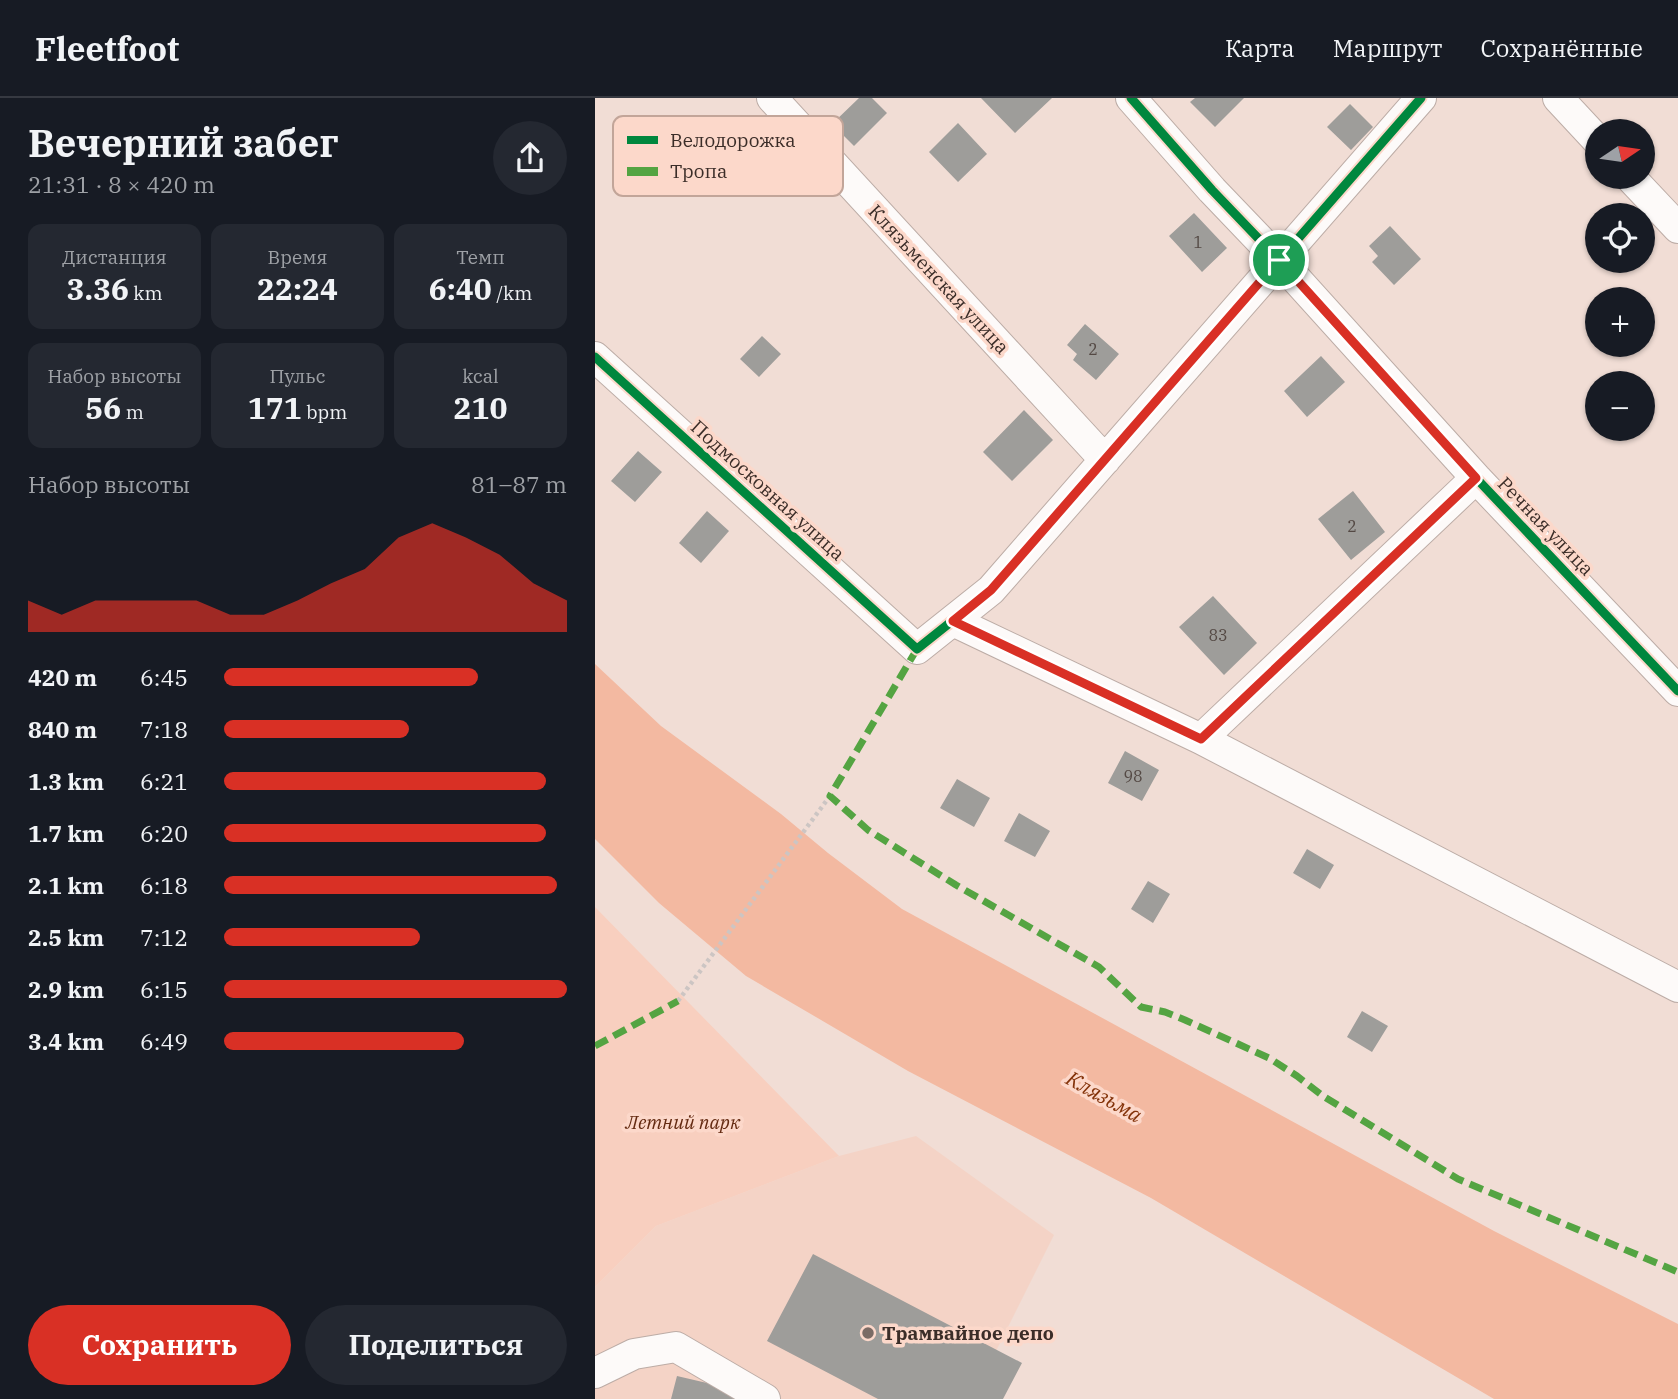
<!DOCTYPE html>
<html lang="ru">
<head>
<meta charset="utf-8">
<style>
  :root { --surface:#171b24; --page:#242831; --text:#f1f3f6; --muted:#9ea1a6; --line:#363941; --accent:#d93025 }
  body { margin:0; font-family:"IBM Plex Serif",serif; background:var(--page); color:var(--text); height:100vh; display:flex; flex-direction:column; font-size:26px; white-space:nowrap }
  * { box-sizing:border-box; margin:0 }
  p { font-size:23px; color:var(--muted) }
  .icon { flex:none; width:38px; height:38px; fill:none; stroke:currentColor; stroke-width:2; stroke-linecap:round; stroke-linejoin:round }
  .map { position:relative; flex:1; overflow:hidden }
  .panel { display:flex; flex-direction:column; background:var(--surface); width:595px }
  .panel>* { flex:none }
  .needle { width:46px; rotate:77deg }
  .buttons { position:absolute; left:990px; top:21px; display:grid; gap:14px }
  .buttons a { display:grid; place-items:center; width:70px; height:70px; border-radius:50%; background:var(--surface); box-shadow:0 2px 5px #0004; font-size:35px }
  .pin { position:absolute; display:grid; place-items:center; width:60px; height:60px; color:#fff; margin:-30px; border:4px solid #fff; border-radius:50%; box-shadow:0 2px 7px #0007 }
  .round { display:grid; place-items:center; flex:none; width:74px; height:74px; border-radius:37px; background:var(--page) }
  .overview { display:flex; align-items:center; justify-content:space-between; height:119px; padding:0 28px }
  h1 { font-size:38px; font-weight:700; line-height:52px }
  .stats { display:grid; grid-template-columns:repeat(3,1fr); gap:10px; height:119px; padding:7px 28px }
  .stats div { display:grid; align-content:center; border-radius:14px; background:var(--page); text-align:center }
  .stats b { font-size:30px; font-weight:700 }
  .stats small { font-size:19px; font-weight:400 }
  .stats p { font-size:19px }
  .chart { height:196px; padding:14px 28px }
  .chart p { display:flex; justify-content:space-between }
  .chart svg { width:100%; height:126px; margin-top:7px; fill:var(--accent); opacity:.7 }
  .primary-button { display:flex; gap:14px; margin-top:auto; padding:14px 28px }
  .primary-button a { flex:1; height:80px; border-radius:42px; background:var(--accent); color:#fff; font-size:28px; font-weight:700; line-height:80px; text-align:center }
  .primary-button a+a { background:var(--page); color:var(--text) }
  ul { padding:0 28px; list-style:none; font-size:23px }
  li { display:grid; grid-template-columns:112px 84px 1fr; align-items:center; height:52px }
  li i { height:18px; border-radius:9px; background:var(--accent) }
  header { display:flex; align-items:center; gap:42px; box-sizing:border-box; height:98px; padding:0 35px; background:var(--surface); border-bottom:2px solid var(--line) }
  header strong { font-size:33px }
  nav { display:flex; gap:38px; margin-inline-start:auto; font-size:24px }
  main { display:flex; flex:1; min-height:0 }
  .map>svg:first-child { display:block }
  .built { fill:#f4d3c6 }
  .green { fill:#f8cfbf }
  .water { fill:#f3b9a1 }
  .building { fill:#9e9d9a }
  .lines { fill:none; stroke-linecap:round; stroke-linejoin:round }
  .minor-casing { stroke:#bcaca6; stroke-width:32 }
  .path { stroke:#ccc5c3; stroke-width:4.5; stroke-dasharray:3.5 3.5; stroke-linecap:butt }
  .minor { stroke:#fdfaf9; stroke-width:30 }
  .quiet { stroke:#54a442; stroke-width:7; stroke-dasharray:14 7; stroke-linecap:butt }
  .cycleway-casing { stroke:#fcd8ca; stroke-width:13 }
  .cycleway { stroke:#00873e; stroke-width:9 }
  .route-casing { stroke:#fff; stroke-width:14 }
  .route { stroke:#d93025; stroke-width:9 }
  .poi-dot { fill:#7b6b65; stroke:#fcd8ca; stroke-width:2.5 }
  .labels { text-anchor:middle; stroke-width:7; stroke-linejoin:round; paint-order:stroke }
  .number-label { font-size:16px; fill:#544944 }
  .street-label { font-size:19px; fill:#3b2d28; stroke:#fcd8ca }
  .park-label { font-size:19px; font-style:italic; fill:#652b12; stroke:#fcd8ca }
  .poi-label { font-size:19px; font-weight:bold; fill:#3b2d28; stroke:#fcd8ca; text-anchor:start }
  .water-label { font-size:21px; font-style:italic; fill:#84330a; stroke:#fcd8ca }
  .key { fill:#fcd8ca; stroke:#c2a599; stroke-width:2 }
  .key-label { font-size:19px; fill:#3b2d28 }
</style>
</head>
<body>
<header>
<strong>Fleetfoot</strong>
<nav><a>Карта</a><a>Маршрут</a><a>Сохранённые</a></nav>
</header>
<main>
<section class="panel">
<div class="overview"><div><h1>Вечерний забег</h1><p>21:31 · 8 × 420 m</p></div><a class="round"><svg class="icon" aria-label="share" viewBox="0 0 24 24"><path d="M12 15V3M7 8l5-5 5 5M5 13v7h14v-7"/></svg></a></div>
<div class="stats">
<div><p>Дистанция</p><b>3.36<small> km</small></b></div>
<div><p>Время</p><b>22:24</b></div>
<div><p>Темп</p><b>6:40<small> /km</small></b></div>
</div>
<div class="stats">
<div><p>Набор высоты</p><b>56<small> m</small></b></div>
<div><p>Пульс</p><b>171<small> bpm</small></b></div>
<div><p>kcal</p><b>210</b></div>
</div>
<div class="chart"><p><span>Набор высоты</span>81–87 m</p>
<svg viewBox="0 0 160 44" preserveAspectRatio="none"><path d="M0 44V33L10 38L20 33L30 33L40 33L50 33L60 38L70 38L80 33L90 27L100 22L110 11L120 6L130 11L140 17L150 27L160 33V44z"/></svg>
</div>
<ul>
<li><b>420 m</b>6:45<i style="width:74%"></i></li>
<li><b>840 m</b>7:18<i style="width:54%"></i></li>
<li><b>1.3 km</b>6:21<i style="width:94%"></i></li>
<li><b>1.7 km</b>6:20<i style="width:94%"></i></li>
<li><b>2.1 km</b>6:18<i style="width:97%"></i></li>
<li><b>2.5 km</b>7:12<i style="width:57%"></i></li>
<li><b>2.9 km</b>6:15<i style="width:100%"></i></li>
<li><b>3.4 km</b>6:49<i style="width:70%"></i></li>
</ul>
<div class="primary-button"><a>Сохранить</a><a>Поделиться</a></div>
</section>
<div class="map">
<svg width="1083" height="1301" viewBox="0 0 1083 1301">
  <rect width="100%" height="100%" fill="#f1ddd5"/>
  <path class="built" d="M321 1038 459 1137 377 1301H0V1189L61 1128 244 1058Z"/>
  <path class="green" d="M0 809 244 1058 61 1128 0 1189Z"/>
  <path class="water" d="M0 566 66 628 186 716 233 755 307 811 899 1133 1083 1226V1301H899L556 1100 313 973 151 878 64 805 0 741Z"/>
  <path class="building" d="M264 0H277L292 15 259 48 237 26Z
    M386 0H457L420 35Z
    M600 0H649L620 29 595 4Z
    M755 6 778 29 756 52 732 29Z
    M363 25 392 56 363 84 334 54Z
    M599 115 632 150 607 174 574 138Z
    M795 128 826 161 799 187 777 164 783 158 774 148Z
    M490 226 524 256 501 282 478 262 482 256 472 247Z
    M167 238 186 256 164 279 145 261Z
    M726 258 750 284 712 319 689 293Z
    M429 312 458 342 417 383 388 354Z
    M43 353 67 374 40 404 16 383Z
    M758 393 790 434 756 462 723 421Z
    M112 413 134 433 106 465 84 445Z
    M618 498 662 545 629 577 584 529Z
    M530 653 564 672 547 703 513 685Z
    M362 681 395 700 379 729 345 710Z
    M424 715 455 733 440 759 409 743Z
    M712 751 739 767 725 791 698 775Z
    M553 783 575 796 558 825 536 811Z
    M767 913 793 928 777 954 752 939Z
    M218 1156 427 1265 408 1301H283L172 1243Z
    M82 1278 142 1292 140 1301H76Z"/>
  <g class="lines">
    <g class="minor-casing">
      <path id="minor" d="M177 0 510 362
        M536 0 617 92 684 162 881 380 1083 593
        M963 0 1003 43
        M1035 79 1083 130
        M0 259 322 551 396 492 826 0
        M358 523 606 641 1083 889
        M606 641 881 380
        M0 1275 39 1256 81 1249 170 1301"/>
    </g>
    <path class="path" d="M83 903 235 698"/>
    <use href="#minor" class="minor"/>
    <path class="quiet" d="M322 551 235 698 273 732 361 787 504 869 546 909 570 914 590 922 674 960 702 978 728 998 863 1081 1083 1174
      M0 948 83 903"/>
    <g class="cycleway-casing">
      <path id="cycleway" d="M536 0 617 92 684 162 881 380 1083 593
        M0 259 322 551 396 492 826 0"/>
    </g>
    <use href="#cycleway" class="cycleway"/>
  </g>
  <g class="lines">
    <g class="route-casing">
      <path id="route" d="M684 162 881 380 606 641 358 523 396 492Z"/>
    </g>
    <use href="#route" class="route"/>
  </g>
  <circle class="poi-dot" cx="273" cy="1235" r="7"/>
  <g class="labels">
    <g class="number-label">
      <text x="603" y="150">1</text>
      <text x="498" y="257">2</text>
      <text x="757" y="434">2</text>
      <text x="623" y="543">83</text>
      <text x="538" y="684">98</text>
    </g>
    <g class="street-label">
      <text transform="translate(344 181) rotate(47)" y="7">Клязьменская улица</text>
      <text transform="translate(173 392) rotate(42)" y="7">Подмосковная улица</text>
      <text transform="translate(951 428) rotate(46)" y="7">Речная улица</text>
    </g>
    <g class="park-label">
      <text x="88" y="1031">Летний парк</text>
    </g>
    <g class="poi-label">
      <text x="287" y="1242">Трамвайное депо</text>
    </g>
    <g class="water-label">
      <text transform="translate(509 999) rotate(29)" y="7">Клязьма</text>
    </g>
  </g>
  <rect x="18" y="18" width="230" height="80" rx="10" class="key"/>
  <rect x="32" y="38" width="31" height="8" fill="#00873e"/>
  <rect x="32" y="69" width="31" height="9" fill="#54a442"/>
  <g class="key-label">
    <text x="75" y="49">Велодорожка</text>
    <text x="75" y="80">Тропа</text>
  </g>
</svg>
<div class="buttons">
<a><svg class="needle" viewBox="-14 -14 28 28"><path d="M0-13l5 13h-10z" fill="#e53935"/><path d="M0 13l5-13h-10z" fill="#9ea1a6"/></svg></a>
<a><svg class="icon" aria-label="locate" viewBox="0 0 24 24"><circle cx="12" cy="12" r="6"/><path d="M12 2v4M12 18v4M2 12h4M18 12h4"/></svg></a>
<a>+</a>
<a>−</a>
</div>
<div class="pin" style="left:684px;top:162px;background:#1e9e55"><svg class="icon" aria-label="arrive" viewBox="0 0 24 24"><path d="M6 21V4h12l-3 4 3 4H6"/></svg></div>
</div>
</main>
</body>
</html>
